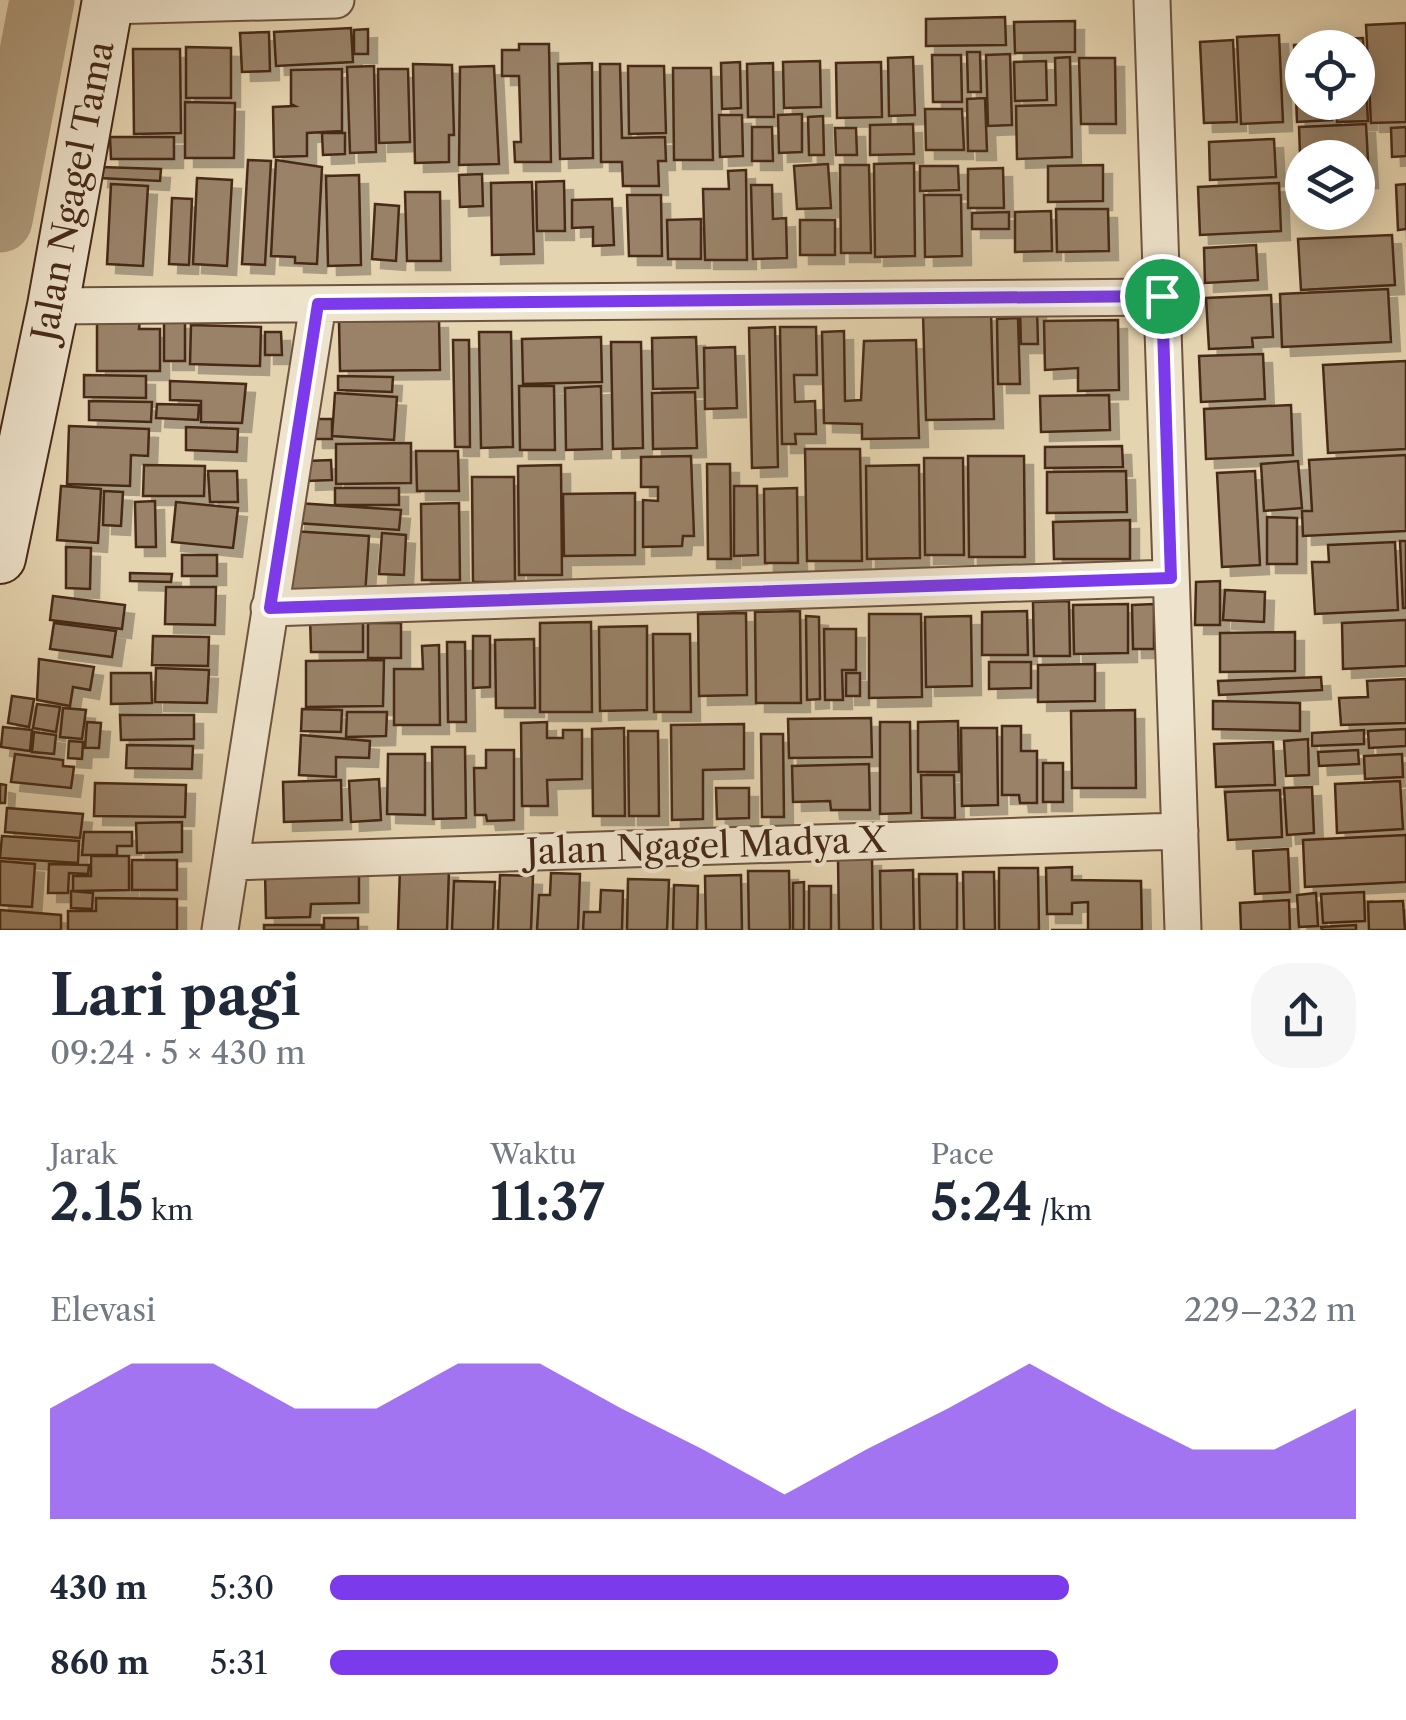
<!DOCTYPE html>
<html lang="id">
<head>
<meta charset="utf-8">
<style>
  :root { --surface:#fff; --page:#f6f6f7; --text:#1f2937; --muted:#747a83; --accent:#7c3aed }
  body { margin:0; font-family:"Libre Caslon Text",serif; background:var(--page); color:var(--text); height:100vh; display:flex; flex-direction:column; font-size:38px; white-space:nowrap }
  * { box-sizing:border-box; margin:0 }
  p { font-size:32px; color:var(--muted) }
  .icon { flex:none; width:55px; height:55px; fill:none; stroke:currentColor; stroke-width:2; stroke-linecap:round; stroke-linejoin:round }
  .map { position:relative; height:930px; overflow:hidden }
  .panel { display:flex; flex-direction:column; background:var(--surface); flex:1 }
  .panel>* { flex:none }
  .tools { position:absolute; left:1285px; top:30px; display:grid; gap:20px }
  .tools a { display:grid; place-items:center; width:90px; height:90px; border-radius:50%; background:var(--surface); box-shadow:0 5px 25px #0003; font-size:50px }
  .pin { position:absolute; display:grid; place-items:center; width:85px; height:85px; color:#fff; margin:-42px; border:5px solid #fff; border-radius:50%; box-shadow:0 2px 10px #0007 }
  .round { display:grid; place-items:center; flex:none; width:105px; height:105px; border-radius:40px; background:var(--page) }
  .head { display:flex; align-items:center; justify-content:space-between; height:170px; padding:0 50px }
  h1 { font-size:55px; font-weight:800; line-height:75px }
  .stats { display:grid; grid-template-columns:repeat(3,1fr); gap:15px; height:170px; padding:10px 50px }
  .stats div { display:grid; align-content:center }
  .stats b { font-size:50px; font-weight:800 }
  .stats small { font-size:28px; font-weight:400 }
  .stats p { font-size:28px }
  .chart { height:280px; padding:20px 50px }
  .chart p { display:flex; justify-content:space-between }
  .chart svg { width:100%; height:180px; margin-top:10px; fill:var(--accent); opacity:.7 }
  ul { padding:0 50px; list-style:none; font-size:32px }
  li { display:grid; grid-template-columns:160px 120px 1fr; align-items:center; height:75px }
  li i { height:25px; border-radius:12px; background:var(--accent) }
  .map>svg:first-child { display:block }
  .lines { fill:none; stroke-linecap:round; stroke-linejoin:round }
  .river { stroke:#af9a7c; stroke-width:65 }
  .building { fill:#998267; stroke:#462918; stroke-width:2.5; filter:url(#shadow) }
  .street-casing { stroke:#6e543e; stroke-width:39 }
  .secondary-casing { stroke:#462918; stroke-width:54 }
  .street { stroke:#eee3cc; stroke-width:35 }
  .secondary { stroke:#eee3cc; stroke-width:50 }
  .route-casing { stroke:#fff; stroke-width:20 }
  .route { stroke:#7c3aed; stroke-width:12 }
  .labels { text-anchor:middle; stroke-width:8; stroke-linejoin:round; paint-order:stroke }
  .street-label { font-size:35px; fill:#462918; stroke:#eee3cc }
</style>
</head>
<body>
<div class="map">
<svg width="1406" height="930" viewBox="0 0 1406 930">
  <defs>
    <filter id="shadow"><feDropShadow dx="9" dy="9" stdDeviation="0" flood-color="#0004"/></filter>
  </defs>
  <rect width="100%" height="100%" fill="#e5d4b0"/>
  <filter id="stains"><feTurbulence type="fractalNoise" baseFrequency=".002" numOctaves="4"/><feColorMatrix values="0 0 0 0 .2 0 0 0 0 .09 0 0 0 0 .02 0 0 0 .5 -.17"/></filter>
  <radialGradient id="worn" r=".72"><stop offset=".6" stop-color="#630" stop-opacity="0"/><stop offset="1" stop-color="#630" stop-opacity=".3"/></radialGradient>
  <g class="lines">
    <path class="river" d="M0 220 42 0"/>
  </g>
  <path class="building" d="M1005 17 1006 45 926 46V19Z
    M1075 21V52L1015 53 1014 22Z
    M1406 23V122L1371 123 1366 25Z
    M351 28 353 62 276 66 274 32Z
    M368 29V54H354V30Z
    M269 32 270 71 242 72 240 33Z
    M1279 35 1283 122 1241 124 1237 37Z
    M1363 38 1368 121 1337 122 1336 102H1358V48H1333V39Z
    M1233 40 1237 122 1204 123 1200 42Z
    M1328 43V48H1302V102H1331L1332 120 1297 122 1294 45Z
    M519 44H549L551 162H515L514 142H521L519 76H502V50H519Z
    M186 47 231 48V98H186Z
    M133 49H180L181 133 134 134Z
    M967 52H980L981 92H968Z
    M1010 54 1012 125 988 126 986 55Z
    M932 55H961L962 102H933Z
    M913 57 915 115 889 116 888 58Z
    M1070 57 1072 157 1017 159 1016 106 1056 105 1055 58Z
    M1079 58H1115L1116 124H1081Z
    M820 61 821 107 784 108 783 62Z
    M1046 61 1047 100 1015 101 1014 62Z
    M740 62 741 108 722 109 721 63Z
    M881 62 882 117 837 118 836 63Z
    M592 63 593 158 560 159 558 64Z
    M773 63 774 117H748L747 64Z
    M413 64 452 65 454 135H449V162L415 163Z
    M600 64H620L622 138 665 137 666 161H658L659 186H623L622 162H601Z
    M374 66 376 152 350 153 347 67Z
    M494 66 499 164 459 165 460 67Z
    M628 66H664L666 133 629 134Z
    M673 68H711L713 160H674Z
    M342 69V131L307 133V156L274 157 273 107 295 106 291 104V70Z
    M378 69H408L410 142 379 143Z
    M985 98 987 151H968L967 99Z
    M185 102 235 103 234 158H185Z
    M925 109H962L964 150H926Z
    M802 114V152L779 153 778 115Z
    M719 115H742L743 156 720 157Z
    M823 116 824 155H809L808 117Z
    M913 124 914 154 870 155V125Z
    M1366 124 1369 179H1358V158H1302L1301 181 1299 127Z
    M752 127H772L773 161H752Z
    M1406 127V156L1392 157 1391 128Z
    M835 128H856L857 155H836Z
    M322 133H345V154L323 155Z
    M110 137H174V159H111Z
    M1274 139 1276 177 1210 180 1209 142Z
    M248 160 271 161 265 265 242 264Z
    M276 160 322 167 317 264 295 263V257L271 256Z
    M914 163 915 256 875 257 874 164Z
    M828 164 831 208 797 209 794 166Z
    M840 165H869L871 253H841Z
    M1103 165V201L1048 202V166Z
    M920 166H958L959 190 920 191Z
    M100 167 161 169 160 181 99 178Z
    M1003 168 1004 208H968V169Z
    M746 170 747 260H705L703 189H729L728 171Z
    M482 174 483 206 460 207 459 175Z
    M359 175 361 265 328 266 326 176Z
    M197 178 232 180 227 266 193 264Z
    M564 181 565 231H537L536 182Z
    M532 182 534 254 492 255 491 183Z
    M1279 183 1281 231 1200 235 1198 187Z
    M111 184 148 186 143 266 107 264Z
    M1406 184V229L1398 230 1396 185Z
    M751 185H772L773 219 786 218 787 258 753 259Z
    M405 192H440L441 261H407Z
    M627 195H661L662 256H629Z
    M924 195H961L962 256 925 257Z
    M172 198 192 199 189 265 169 264Z
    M612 199 614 245 593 246V227L572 228V200Z
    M375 204 399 206 396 261 372 259Z
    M1056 209H1108L1109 251 1057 252Z
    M1051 211 1052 251 1015 252V212Z
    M1009 212V229H972V213Z
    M701 219V259H668L667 220Z
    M800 220H835V255H800Z
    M1392 235 1395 285 1301 290 1298 239Z
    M1256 245 1258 280 1205 283 1204 248Z
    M1388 289 1391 342 1282 347 1280 294Z
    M1271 295 1273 337 1252 338 1253 347 1209 349 1206 298Z
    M1020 309H1037L1038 344H1021Z
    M991 312 994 419 926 420 923 314Z
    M1018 318 1020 384H998L997 319Z
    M439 319 440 370 340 371 339 321Z
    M97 320H140L139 329H160V371H97Z
    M164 320H185V361H164Z
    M1118 320 1119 390 1078 391V368L1045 370 1044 321Z
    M191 325 261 327 260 366 190 364Z
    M775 327 778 467 752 468 749 328Z
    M780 327H816L817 375H794L795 402 815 401 816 434H795L796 444H782Z
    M844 331 845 401 861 400 864 341 916 340 919 438 862 439V424L824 423 822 332Z
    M265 332H281L282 355H265Z
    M479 332H511L513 447 481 448Z
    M601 337 602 382 523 384 522 339Z
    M696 337 698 388 653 389 652 338Z
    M453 340H469L470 447H455Z
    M611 342H641L643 448 613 449Z
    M735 347 737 408 705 409 704 348Z
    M1263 354 1265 399 1201 402 1199 356Z
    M1406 361V449L1328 453 1323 365Z
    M84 375 146 376V398L84 397Z
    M338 376 393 377 392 392 338 390Z
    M170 381 246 384 242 423 201 422V401L170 400Z
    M519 386H554L555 450H520Z
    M601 386 602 449 566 450 565 388Z
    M695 392 697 448 653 449 652 393Z
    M335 393 397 397 394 440 332 436Z
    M1109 395 1110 430 1041 432 1040 396Z
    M89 401 152 402 151 422 89 420Z
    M157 404 199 405 198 420 156 418Z
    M1291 405 1293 455 1206 459 1204 409Z
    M313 419H332V439H314Z
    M69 426 149 429 148 456 131 455 130 486 67 484Z
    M186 427 238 429 237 452 186 450Z
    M411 443V483L336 484V444Z
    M1122 446 1123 467 1045 468V447Z
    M805 449H860L862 561H807Z
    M416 451H458L459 491H417Z
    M1406 455V531L1303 536 1302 511H1312L1309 460Z
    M691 456 694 536H683L682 546 643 547V500L658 501V487H641V457Z
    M968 456H1024L1025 557H969Z
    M924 458H963L964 555H925Z
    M331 460 332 480 307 481V461Z
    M1298 461 1302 508 1264 511 1261 464Z
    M707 464H730L731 559H708Z
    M144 465 205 466 204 496H143Z
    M561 465 562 575H519L518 466Z
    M919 465 920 558 867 559 866 466Z
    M208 471H237L238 502H210Z
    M1126 471 1127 512 1047 513V472Z
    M1255 471 1260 565 1222 567 1217 473Z
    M472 477H514L515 582H473Z
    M61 486 101 489 98 543 57 540Z
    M734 486H757L758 555 734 556Z
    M335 488H399V505H335Z
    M797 488 798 563H765L764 489Z
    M104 491 123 492 121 526 103 525Z
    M635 493V555L564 556 563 494Z
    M155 501 156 547H136L135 502Z
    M176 502 238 508 233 548 172 542Z
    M297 503 401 510 399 530 296 523Z
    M459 503 460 580H422L421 504Z
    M1267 517 1297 518V564H1267Z
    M1130 520V559H1054L1053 522Z
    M292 531 369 536 365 596 288 590Z
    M382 533 406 535 404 575 379 574Z
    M1400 541H1406V608H1403Z
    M1395 542 1398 610 1315 614 1312 562H1329L1328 545Z
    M66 547 91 548 90 589 66 588Z
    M182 555H217V576H182Z
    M130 573 172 574 171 582 130 581Z
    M1220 581V625H1195L1196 582Z
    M166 587H216L215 625 165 624Z
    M1225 590 1265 592 1264 622 1223 620Z
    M53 596 125 605 122 629 50 620Z
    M1069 601 1070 656H1034L1033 602Z
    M1128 604V653L1074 654 1073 605Z
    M1154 604V649H1133L1132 605Z
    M800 611 801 703H756L755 612Z
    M1027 611 1028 655H982V612Z
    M746 613 747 695 699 696 698 614Z
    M869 614H921L922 697 869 698Z
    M806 616 819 617 820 699 807 700Z
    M971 616 972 686 926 687 925 617Z
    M310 617H363V652H311Z
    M1406 620V666L1343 669 1342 623Z
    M591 622 592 712H540V623Z
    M54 623 116 631 112 657 50 649Z
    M368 623H401V658H368Z
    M647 626V710L600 711 599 627Z
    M824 629H856V670H842L843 700H825Z
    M1295 632V671L1220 672V633Z
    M653 634H690L691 712H654Z
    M153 636 209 637 208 666 152 665Z
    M473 636H490V687L473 688Z
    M534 639 535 708H496L495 640Z
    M447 642H465L466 722H448Z
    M439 645 440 725H394V669H423L422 646Z
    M39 659 94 667 90 690 73 687 70 706 37 700Z
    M384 660 383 706 306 707V661Z
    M989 662H1031V688L989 689Z
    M1095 664V701L1038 702V665Z
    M156 668 209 670 207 703 155 702Z
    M111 673H151L152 703 111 704Z
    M846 673H860V696H846Z
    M1321 677 1322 690 1219 695 1218 681Z
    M1406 679V723L1341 725 1339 698 1368 697 1367 681Z
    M12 696 34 699 29 727 8 723Z
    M1213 701 1300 703V731L1213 729Z
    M37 704 60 707 56 732 33 728Z
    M63 708 86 710 82 739 60 737Z
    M302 709 342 710 341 732 301 731Z
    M1135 710 1136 788H1072L1071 711Z
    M347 712H387L386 736 346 737Z
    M120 715H194V739L121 740Z
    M871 718 872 757 789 758 788 719Z
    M958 721 959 772H918V722Z
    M87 722 101 723 99 748H85Z
    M547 722V738H563V730H582V779L547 780 548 806H522L521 723Z
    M880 722H910L911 813 880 814Z
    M744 724V769L703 770V819L672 820 671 725Z
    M1002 726H1021V751H1037V803H1020L1019 795H1002Z
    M3 727 32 730 30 751 1 747Z
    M624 728 625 816H593L592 729Z
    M961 728H997L998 805 962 806Z
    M1406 729V746L1369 748 1368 731Z
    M1364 730V744L1312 746V733Z
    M628 731H658L659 816H629Z
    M34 732 56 735 54 754 32 752Z
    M761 734H783L784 817H762Z
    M301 735 370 741 369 758 336 757V777L299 775Z
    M1308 739 1309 775 1286 776 1284 741Z
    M69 741 83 742 82 759 68 758Z
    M1273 742 1275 785 1216 787 1214 744Z
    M127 745 193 746 192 769 126 768Z
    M432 747H465L466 818 433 819Z
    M486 750H514V820L487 821 486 815H475L474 768H486Z
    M1358 750 1359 764 1319 766 1318 752Z
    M15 754 63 760V766L74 767 71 788 11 782Z
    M388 754H425V815L387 814Z
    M1402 754 1403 777 1365 779 1364 756Z
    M1043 763H1063V802H1043Z
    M869 764 870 810H831L830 801 793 802 792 766Z
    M921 775H954L955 818H922Z
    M379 779 381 820 351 822 349 781Z
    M341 780 342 820 284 822 283 782Z
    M1400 781 1403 829 1337 833 1335 784Z
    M95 783 186 785 185 817 94 816Z
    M0 784 6 785 5 803H0Z
    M1312 787 1314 833 1287 835 1284 788Z
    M716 788H749V818L717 819Z
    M1280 790 1282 837 1228 840 1225 792Z
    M7 808 83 814 80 838 5 832Z
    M182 822V852L137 853 136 823Z
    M84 832H132V846H117V855H82Z
    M1406 835V882L1305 887 1303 840Z
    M2 836 79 841 78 863 0 858Z
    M1288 849 1290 892 1255 894 1253 851Z
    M91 856H129V890L73 891V876H91Z
    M872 857 873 930H839L838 858Z
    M132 860H177V890H132Z
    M0 861 35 864 32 907 0 905Z
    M49 864 89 865 88 874 69 873 68 893H48Z
    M359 866V903L311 904 310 917 266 918 265 871Z
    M400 867 449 869 447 930H398Z
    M1072 867V880L1141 881 1142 930H1051H1088V902L1072 903V914H1047L1046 868Z
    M999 868H1038L1039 930H999Z
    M913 870 914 930H881L880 871Z
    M748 871H789L790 930H749Z
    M963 872H994L995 930H964Z
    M551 873 580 874 578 930H537L539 895H550Z
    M919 874H957V930H920Z
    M500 875 533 876 531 930H498Z
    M741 875 742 930H706L705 876Z
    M628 879 669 880 667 930H627Z
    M454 881 495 882 493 930H452Z
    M804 882V930H793V883Z
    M674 885 698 886 697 930H673Z
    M809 886H831V930H809Z
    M601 890 623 891 622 930H583L584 912H600Z
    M71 891 93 893 92 909 71 908Z
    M1364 892 1365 921 1323 923 1321 894Z
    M1316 893 1318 926 1299 927 1297 895Z
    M96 898 177 899V930H68V911H96Z
    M1289 900 1290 930H1241L1240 903Z
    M1403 901 1405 930H1369L1368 902Z
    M0 910 61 915V930H0Z
    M324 918H358V930H324Z
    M264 925H322V930H264Z
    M1356 925V930H1322L1321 927Z"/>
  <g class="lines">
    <g class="street-casing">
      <path id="street" d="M1152 0 1183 930
        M108 6 336 0
        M53 306 1162 297
        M269 608 1171 578
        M232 862 1180 831
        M220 930 318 304"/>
    </g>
    <g class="secondary-casing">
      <path id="secondary" d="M0 558 53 306 108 0"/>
    </g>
    <use href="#street" class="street"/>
    <use href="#secondary" class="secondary"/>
  </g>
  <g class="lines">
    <g class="route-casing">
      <path id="route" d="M1162 296 1171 578 270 608 318 304Z"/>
    </g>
    <use href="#route" class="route"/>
  </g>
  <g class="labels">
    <g class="street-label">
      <text transform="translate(73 191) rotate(-79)" y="12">Jalan Ngagel Tama</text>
      <text transform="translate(706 846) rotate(-2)" y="12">Jalan Ngagel Madya X</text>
    </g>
  </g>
  <rect width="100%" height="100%" filter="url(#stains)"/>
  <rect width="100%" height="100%" fill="url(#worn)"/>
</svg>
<div class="tools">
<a><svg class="icon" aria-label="locate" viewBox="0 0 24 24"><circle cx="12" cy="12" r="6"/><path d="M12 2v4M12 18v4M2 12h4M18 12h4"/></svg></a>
<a><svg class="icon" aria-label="layers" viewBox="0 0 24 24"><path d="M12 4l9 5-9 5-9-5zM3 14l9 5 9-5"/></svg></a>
</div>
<div class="pin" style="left:1162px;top:296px;background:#1e9e55"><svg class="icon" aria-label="arrive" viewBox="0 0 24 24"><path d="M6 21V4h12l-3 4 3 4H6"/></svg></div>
</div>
<section class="panel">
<div class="head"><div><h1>Lari pagi</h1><p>09:24 · 5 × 430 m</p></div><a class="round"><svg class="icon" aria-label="share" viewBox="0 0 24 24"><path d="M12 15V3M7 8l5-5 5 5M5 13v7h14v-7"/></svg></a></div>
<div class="stats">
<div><p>Jarak</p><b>2.15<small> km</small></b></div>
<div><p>Waktu</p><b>11:37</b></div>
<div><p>Pace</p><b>5:24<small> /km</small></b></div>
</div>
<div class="chart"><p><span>Elevasi</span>229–232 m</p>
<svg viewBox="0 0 160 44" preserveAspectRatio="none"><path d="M0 44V17L10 6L20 6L30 17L40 17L50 6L60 6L70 17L80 27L90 38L100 27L110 17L120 6L130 17L140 27L150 27L160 17V44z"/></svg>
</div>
<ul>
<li><b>430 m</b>5:30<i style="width:72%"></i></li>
<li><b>860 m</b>5:31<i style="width:71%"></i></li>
</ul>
</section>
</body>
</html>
